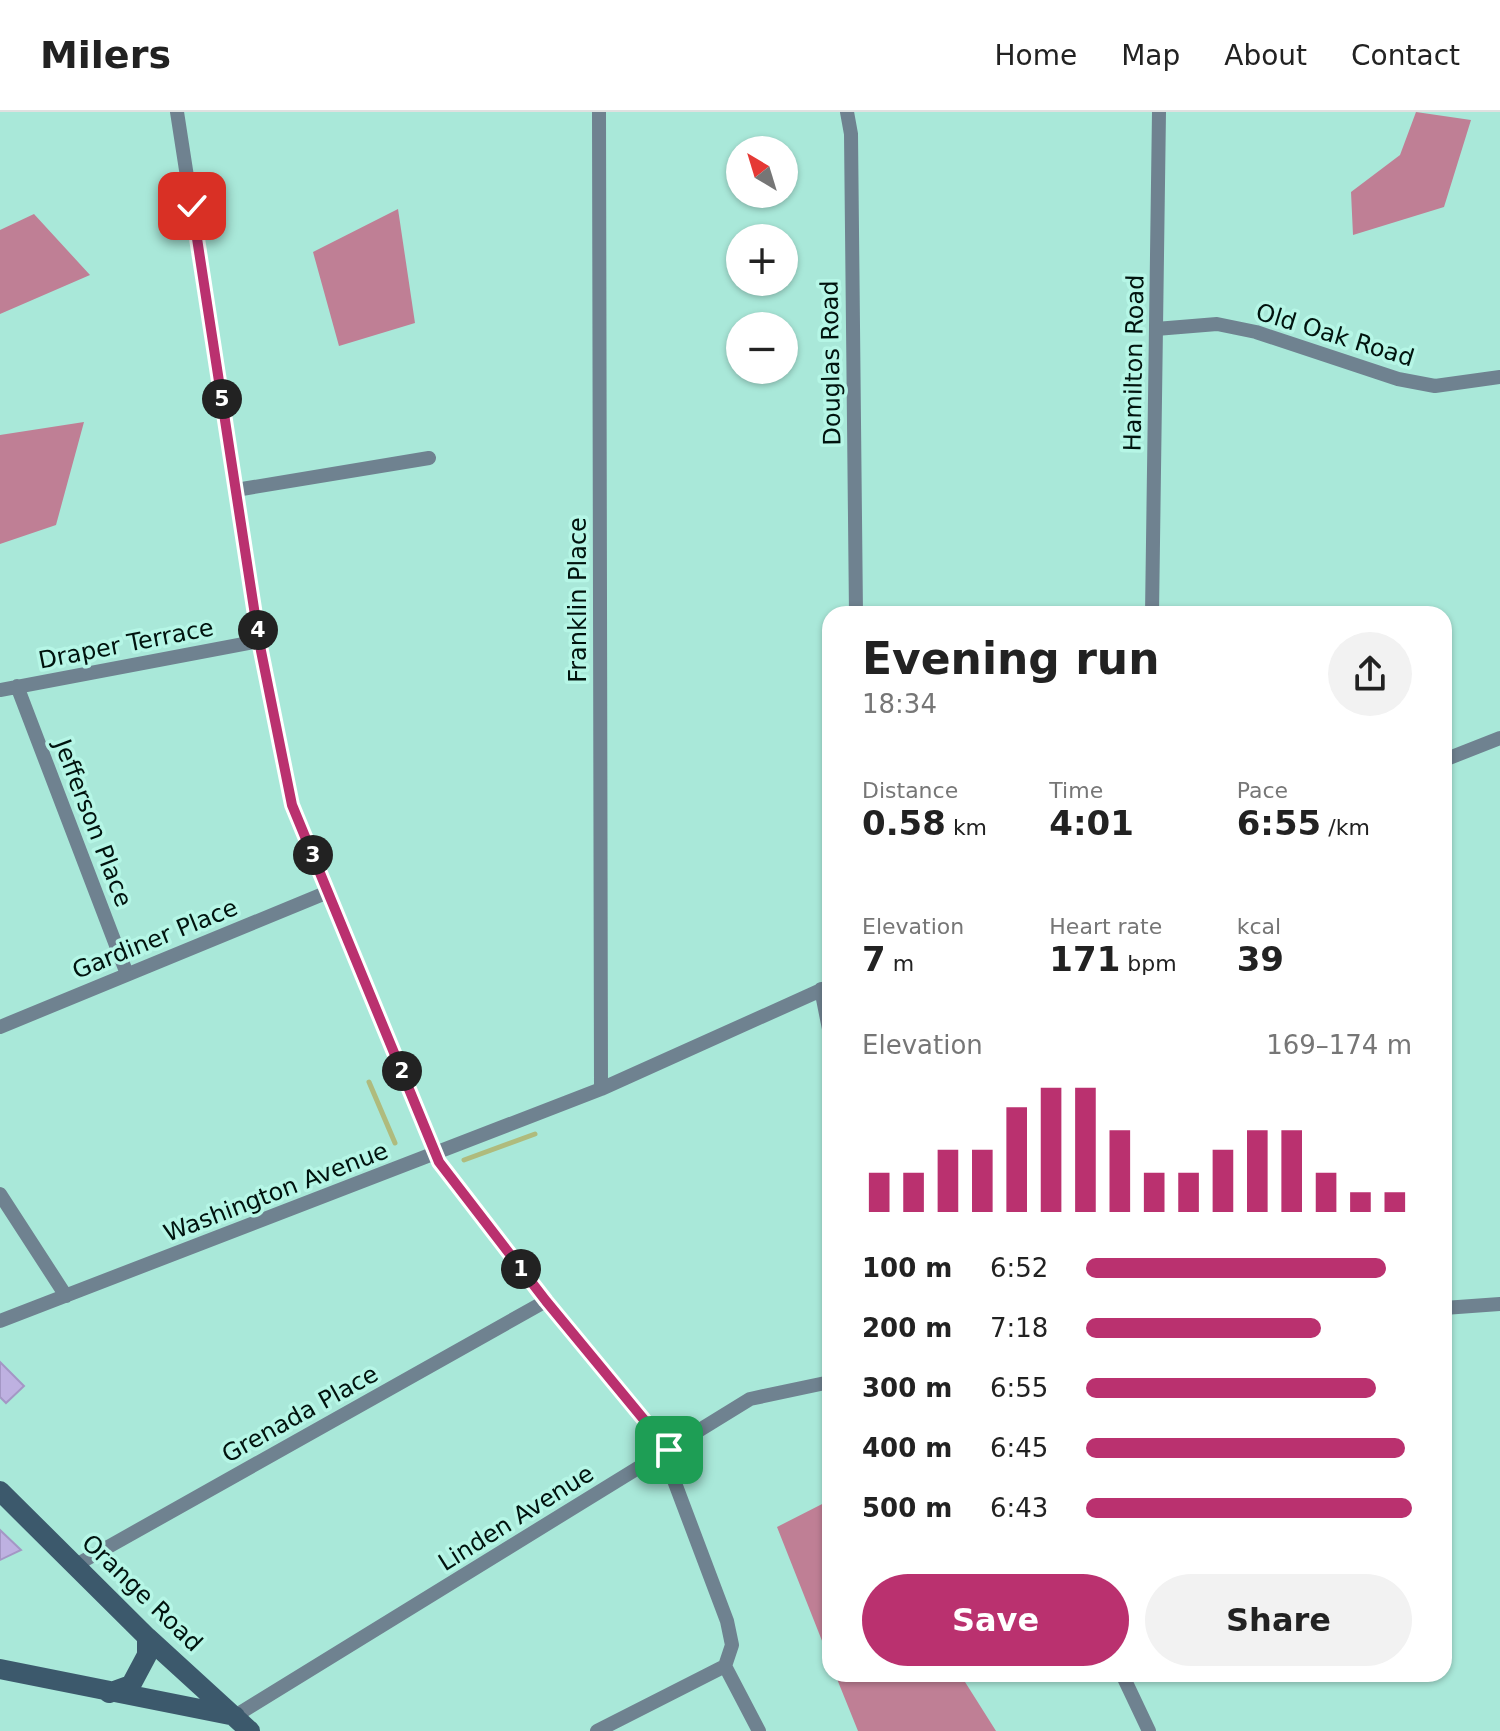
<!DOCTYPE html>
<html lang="en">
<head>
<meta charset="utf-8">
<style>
  :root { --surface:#fff; --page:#f2f2f2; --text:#222; --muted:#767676; --line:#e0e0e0; --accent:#ba316f }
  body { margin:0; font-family:"DejaVu Sans",sans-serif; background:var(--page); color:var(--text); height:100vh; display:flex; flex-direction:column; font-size:30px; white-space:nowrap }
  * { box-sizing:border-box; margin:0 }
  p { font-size:26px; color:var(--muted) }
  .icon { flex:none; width:44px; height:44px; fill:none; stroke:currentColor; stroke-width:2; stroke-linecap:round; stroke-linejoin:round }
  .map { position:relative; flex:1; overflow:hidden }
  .side { position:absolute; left:822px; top:494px; width:630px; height:1076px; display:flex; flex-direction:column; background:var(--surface); border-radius:24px; box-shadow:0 2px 6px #0004 }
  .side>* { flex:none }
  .needle { width:52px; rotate:322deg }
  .buttons { position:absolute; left:726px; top:24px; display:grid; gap:16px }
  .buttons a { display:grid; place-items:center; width:72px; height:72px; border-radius:50%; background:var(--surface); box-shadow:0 2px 6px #0004; font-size:40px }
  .pin { position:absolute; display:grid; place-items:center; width:68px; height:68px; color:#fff; margin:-34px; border-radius:16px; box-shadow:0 4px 12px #0006 }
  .km { position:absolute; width:40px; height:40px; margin:-20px; border-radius:50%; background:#222; color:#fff; font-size:22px; line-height:40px; text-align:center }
  .round { display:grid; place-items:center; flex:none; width:84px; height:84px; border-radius:42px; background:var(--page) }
  .summary { display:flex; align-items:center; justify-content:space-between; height:136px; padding:0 40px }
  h1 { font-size:44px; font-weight:700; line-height:60px }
  .metrics { display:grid; grid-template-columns:repeat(3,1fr); gap:12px; height:136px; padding:8px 40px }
  .metrics div { display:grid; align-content:center }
  .metrics b { font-size:34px; font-weight:700 }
  .metrics small { font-size:22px; font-weight:400 }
  .metrics p { font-size:22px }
  .chart { height:224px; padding:16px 40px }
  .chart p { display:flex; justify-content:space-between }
  .chart svg { width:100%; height:144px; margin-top:8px; stroke:var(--accent); stroke-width:6 }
  .action { display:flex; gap:16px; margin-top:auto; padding:16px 40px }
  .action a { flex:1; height:92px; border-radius:48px; background:var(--accent); color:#fff; font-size:32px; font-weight:700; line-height:92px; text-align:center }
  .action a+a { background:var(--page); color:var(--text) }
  ul { padding:0 40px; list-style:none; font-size:26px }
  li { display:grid; grid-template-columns:128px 96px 1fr; align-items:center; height:60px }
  li i { height:20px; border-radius:10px; background:var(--accent) }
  header { display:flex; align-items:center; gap:48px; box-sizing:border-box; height:112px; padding:0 40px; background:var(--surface); border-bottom:2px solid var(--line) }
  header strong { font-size:38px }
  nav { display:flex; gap:44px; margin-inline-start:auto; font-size:28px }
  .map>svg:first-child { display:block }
  .forest { fill:#bf7f95 }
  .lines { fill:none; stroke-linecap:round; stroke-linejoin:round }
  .stream { stroke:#afbb7d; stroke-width:5 }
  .building { fill:#beb1e1; stroke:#a497c5; stroke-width:2 }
  .street { stroke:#6f8290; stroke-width:14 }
  .secondary { stroke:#3c596c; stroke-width:20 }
  .route-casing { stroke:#fff; stroke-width:16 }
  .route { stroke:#ba316f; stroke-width:10 }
  .labels { text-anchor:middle; stroke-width:7; stroke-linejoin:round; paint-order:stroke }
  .street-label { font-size:24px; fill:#00130e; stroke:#b6f6e6 }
</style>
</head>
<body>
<header>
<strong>Milers</strong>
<nav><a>Home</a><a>Map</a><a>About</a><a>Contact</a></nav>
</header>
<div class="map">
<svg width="1500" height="1619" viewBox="0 0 1500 1619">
  <rect width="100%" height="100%" fill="#a9e8d9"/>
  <path class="forest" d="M1416 0 1471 8 1444 95 1353 123 1351 80 1400 43Z
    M398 97 415 211 339 234 313 140Z
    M34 102 90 163 0 202V118Z
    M84 310 56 413 0 432V323Z
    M830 1388V1549L777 1415Z
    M835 1562H960L996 1619H858Z"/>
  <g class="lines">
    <path class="stream" d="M369 970 395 1031
      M464 1048 535 1022"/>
  </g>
  <path class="building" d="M0 1250 24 1274 6 1291 0 1285Z
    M0 1418 21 1438 0 1448Z"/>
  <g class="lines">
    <path class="street" d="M177 0 259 529 292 693 439 1050 546 1189 669 1338
      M599 0 601 977
      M847 0 851 22 856 502
      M1156 217 1217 212 1256 220 1398 267 1435 274 1500 265
      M236 378 429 346
      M1152 502 1159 0
      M17 574 127 862
      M0 578 259 529
      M1444 648 1500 626
      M821 877 830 922
      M0 915 328 780
      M0 1082 66 1184
      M1444 1196 1500 1192
      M0 1209 601 977 830 874
      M664 1342 727 1509 732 1533 725 1554 759 1619
      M76 1453 546 1189
      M1122 1562 1149 1619
      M235 1604 750 1287 830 1270
      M597 1619 725 1554"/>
    <path class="secondary" d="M0 1379 147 1525 250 1619
      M0 1557 235 1604
      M109 1581 131 1573 147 1543V1525"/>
  </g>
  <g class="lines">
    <g class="route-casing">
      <path id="route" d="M192 94 259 529 292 693 439 1050 546 1189 669 1338"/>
    </g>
    <use href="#route" class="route"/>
  </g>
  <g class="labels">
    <g class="street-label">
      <text transform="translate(1335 223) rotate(17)" y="8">Old Oak Road</text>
      <text transform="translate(831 251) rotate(-91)" y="8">Douglas Road</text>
      <text transform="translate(1134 251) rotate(-89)" y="8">Hamilton Road</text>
      <text transform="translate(578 488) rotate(-90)" y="8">Franklin Place</text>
      <text transform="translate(126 532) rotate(-11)" y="8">Draper Terrace</text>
      <text transform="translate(93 711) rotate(69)" y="8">Jefferson Place</text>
      <text transform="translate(155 827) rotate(-22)" y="8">Gardiner Place</text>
      <text transform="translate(276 1080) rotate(-21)" y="8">Washington Avenue</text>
      <text transform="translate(300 1302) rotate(-29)" y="8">Grenada Place</text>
      <text transform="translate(516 1406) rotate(-32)" y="8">Linden Avenue</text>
      <text transform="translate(142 1481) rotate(44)" y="8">Orange Road</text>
    </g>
  </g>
</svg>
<div class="buttons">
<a><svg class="needle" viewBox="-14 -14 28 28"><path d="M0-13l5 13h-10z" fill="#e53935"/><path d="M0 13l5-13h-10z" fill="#767676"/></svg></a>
<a>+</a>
<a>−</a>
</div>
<div class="pin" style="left:669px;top:1338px;background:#1e9e55"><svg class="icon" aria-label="arrive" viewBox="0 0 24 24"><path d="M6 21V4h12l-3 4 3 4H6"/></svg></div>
<div class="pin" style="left:192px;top:94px;background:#d93025"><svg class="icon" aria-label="check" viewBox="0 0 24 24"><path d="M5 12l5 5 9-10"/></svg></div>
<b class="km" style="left:521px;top:1157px">1</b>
<b class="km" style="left:402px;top:959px">2</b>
<b class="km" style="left:313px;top:743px">3</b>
<b class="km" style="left:258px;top:518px">4</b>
<b class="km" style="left:222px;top:287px">5</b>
<section class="side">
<div class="summary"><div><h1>Evening run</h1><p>18:34</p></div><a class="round"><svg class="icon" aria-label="share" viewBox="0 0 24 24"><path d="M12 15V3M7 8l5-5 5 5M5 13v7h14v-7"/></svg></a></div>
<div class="metrics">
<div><p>Distance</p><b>0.58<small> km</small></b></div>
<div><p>Time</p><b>4:01</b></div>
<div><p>Pace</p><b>6:55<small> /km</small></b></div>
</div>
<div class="metrics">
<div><p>Elevation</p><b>7<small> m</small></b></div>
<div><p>Heart rate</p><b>171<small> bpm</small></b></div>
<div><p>kcal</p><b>39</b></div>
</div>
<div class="chart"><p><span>Elevation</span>169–174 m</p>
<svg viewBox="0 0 160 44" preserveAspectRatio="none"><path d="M5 44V32M15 44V32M25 44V25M35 44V25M45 44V12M55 44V6M65 44V6M75 44V19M85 44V32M95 44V32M105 44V25M115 44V19M125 44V19M135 44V32M145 44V38M155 44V38"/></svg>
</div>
<ul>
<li><b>100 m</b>6:52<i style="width:92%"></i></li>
<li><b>200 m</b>7:18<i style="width:72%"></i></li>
<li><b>300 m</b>6:55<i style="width:89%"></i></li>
<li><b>400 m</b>6:45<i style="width:98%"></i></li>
<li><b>500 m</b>6:43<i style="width:100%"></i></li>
</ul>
<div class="action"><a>Save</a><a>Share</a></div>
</section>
</div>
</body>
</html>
